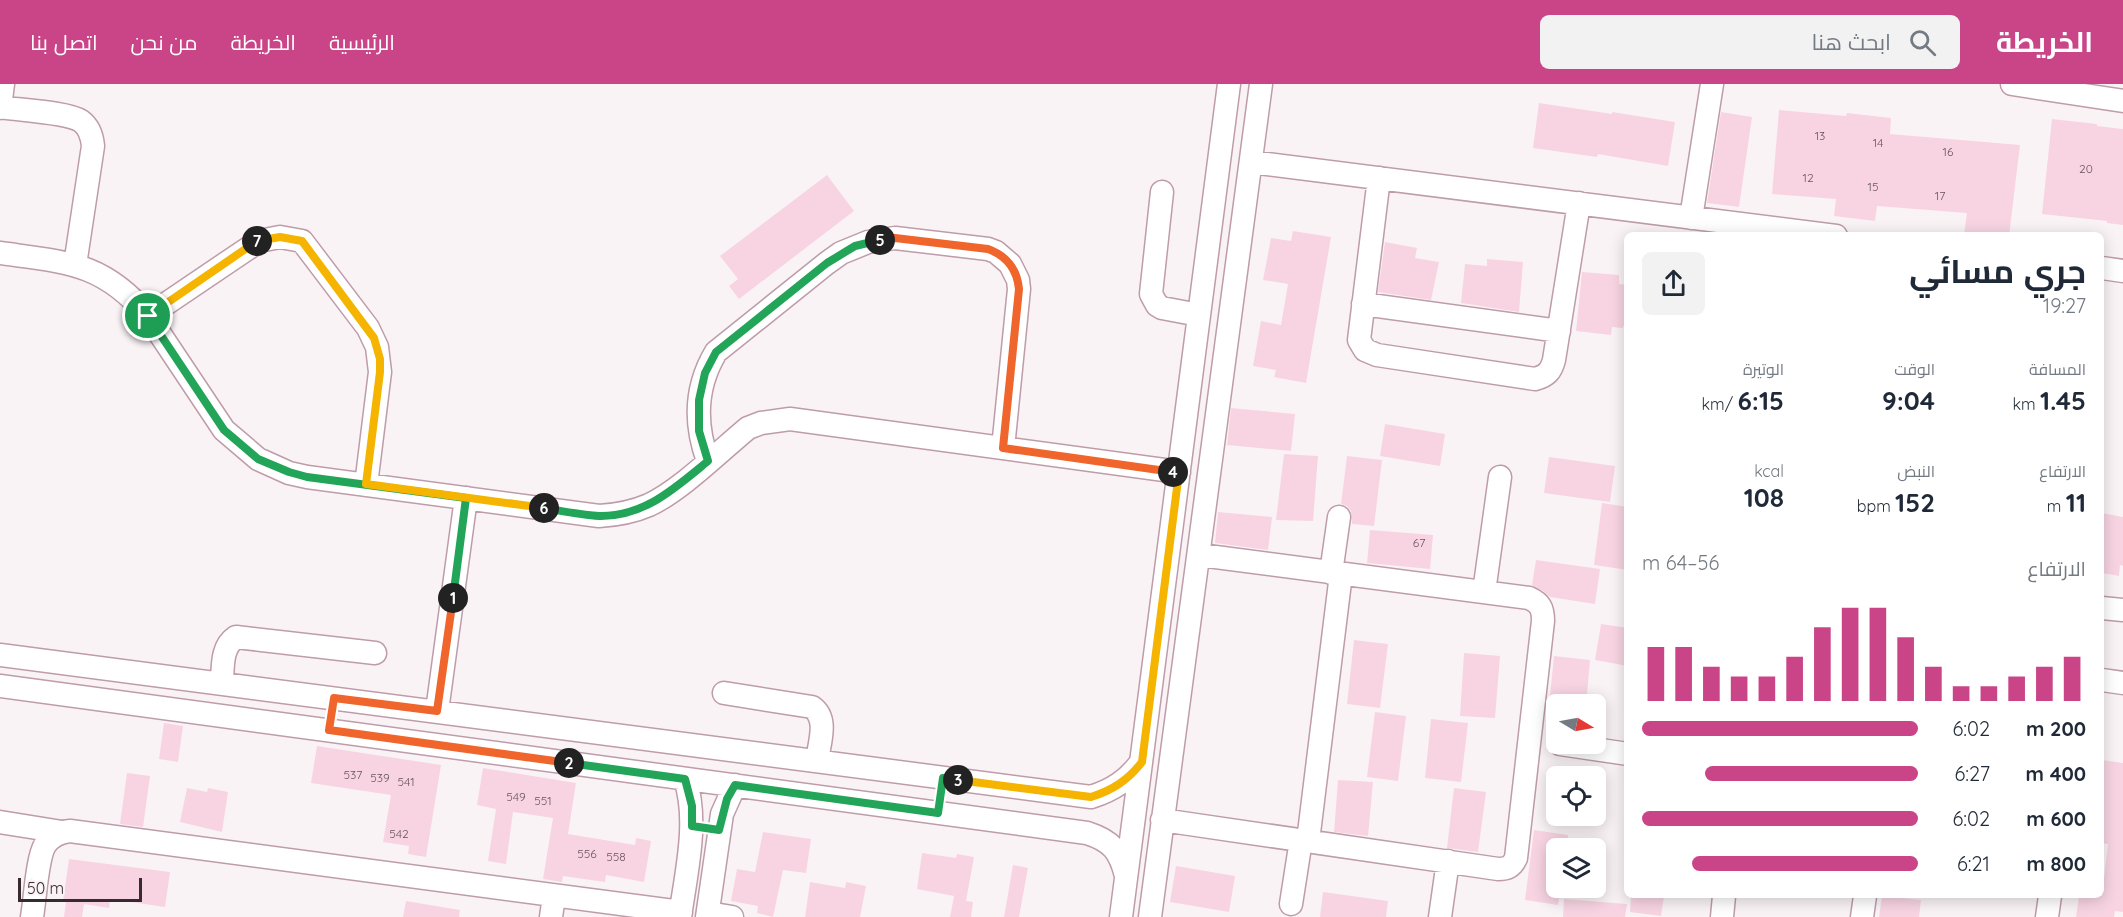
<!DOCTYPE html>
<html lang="ar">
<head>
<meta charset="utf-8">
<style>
  :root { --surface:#fff; --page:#f2f2f3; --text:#1f2937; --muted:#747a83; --accent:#ca4588 }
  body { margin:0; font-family:Quicksand,Cairo,sans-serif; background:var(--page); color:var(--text); direction:rtl; height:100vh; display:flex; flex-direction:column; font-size:22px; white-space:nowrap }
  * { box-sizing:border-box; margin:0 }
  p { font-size:20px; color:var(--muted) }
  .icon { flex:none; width:33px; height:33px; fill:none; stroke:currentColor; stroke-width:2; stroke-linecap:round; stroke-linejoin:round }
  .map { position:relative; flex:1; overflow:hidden; direction:ltr }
  .panel { position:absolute; left:1624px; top:148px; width:480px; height:666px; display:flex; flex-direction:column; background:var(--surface); border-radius:9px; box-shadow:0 3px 15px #0003; direction:rtl }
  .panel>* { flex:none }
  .needle { width:39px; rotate:100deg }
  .controls { position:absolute; left:1546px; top:610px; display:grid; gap:12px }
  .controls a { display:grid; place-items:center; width:60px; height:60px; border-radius:9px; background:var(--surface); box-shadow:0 3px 15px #0003; font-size:30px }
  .scale { position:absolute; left:18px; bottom:15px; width:124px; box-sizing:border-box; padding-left:6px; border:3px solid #382b30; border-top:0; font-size:16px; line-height:21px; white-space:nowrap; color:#382b30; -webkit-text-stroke:4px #faf3f6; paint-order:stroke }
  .pin { position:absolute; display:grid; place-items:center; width:51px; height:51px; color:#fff; margin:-26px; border:3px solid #fff; border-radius:50%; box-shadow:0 2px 6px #0007 }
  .km { position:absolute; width:30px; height:30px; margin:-15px; border-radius:50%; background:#222; color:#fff; font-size:16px; line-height:30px; text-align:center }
  .round { display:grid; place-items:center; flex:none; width:63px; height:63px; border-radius:9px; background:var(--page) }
  .head { display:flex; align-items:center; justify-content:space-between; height:102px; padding:0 18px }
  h1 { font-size:33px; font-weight:700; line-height:45px }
  .stats { display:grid; grid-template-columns:repeat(3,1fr); gap:9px; height:102px; padding:6px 18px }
  .stats div { display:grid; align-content:center }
  .stats b { font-size:26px; font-weight:700 }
  .stats small { font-size:16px; font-weight:400 }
  .stats p { font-size:16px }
  .chart { height:168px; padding:12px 18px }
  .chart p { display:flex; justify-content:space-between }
  .chart svg { width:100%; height:108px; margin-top:6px; stroke:var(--accent); stroke-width:6 }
  ul { padding:0 18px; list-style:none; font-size:20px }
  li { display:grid; grid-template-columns:96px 72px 1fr; align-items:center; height:45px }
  li i { height:15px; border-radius:8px; background:var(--accent) }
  header { display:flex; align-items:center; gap:36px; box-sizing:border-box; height:84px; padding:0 30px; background:var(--accent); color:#fff }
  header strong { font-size:28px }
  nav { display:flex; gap:33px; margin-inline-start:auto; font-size:21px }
  .search { width:420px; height:54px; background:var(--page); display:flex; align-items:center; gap:15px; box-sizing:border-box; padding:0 21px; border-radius:9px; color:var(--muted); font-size:22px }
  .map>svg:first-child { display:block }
  .building { fill:#f8d4e2 }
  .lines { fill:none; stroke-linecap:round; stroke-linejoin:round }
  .minor-casing { stroke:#be9ca9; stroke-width:25 }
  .minor { stroke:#fff; stroke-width:22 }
  .split-1-casing { stroke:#fff; stroke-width:12 }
  .split-2-casing { stroke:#fff; stroke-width:12 }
  .split-3-casing { stroke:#fff; stroke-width:12 }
  .split-4-casing { stroke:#fff; stroke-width:12 }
  .split-5-casing { stroke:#fff; stroke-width:12 }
  .split-6-casing { stroke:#fff; stroke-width:12 }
  .split-7-casing { stroke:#fff; stroke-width:12 }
  .split-8-casing { stroke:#fff; stroke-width:12 }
  .split-1 { stroke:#22a559; stroke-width:8 }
  .split-2 { stroke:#f0652b; stroke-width:8 }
  .split-3 { stroke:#22a559; stroke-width:8 }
  .split-4 { stroke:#f5b400; stroke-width:8 }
  .split-5 { stroke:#f0652b; stroke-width:8 }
  .split-6 { stroke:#22a559; stroke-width:8 }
  .split-7 { stroke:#f5b400; stroke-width:8 }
  .split-8 { stroke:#f5b400; stroke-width:8 }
  .labels { text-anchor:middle; stroke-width:6; stroke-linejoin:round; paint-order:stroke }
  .number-label { font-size:12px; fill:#68555c }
</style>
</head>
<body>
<header>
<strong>الخريطة</strong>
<div class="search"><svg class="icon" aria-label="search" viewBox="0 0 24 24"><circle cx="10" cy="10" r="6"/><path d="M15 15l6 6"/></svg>ابحث هنا</div>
<nav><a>الرئيسية</a><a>الخريطة</a><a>من نحن</a><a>اتصل بنا</a></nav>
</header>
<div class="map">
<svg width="2123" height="833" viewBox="0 0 2123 833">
  <rect width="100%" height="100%" fill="#faf3f6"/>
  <path class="building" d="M1539 19 1612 30V28L1675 38 1668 82 1598 70 1597 73 1533 64Z
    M1779 26 1846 32 1847 29 1891 34 1890 50 2020 61 2009 152 1964 151 1967 129 1877 122 1875 137 1834 132 1836 115 1772 110Z
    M1721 28 1752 33 1739 123 1707 119Z
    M2052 35 2097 40V42L2123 45V141L2107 139V137L2042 130Z
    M827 91 854 127 739 215 729 202 738 195 720 172Z
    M1293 147 1331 153 1306 299 1274 293 1276 286 1253 282 1261 237 1281 241 1288 200 1263 196 1271 154 1291 157Z
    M1385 158 1417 164 1415 174 1439 178 1431 216 1378 208Z
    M1487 175 1523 178 1519 228 1461 219 1465 180 1487 182Z
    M1582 188 1619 191V200L1628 201V242H1623V244L1612 243 1611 251 1576 247Z
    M1231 324 1295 330 1291 367 1227 361Z
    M1385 340 1445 350 1440 382 1380 372Z
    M1284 370 1318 372 1313 437 1276 436Z
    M1347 372 1382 376 1374 442 1352 440 1351 427 1347 422 1341 420Z
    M1549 373 1615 382 1610 418 1544 409Z
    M1602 419 1628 423V486L1594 481Z
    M1218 428 1272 433 1268 466 1215 459Z
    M2102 429 2123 433V482L2120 481 2119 492 2102 489Z
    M1370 446 1433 451 1430 485 1367 479Z
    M1536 476 1600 485 1595 520 1550 513 1543 507 1532 501Z
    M1601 540 1628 544V582L1595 576Z
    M1354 556 1388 560 1380 624 1347 620Z
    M1464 569 1500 572 1495 634 1460 632Z
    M1554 572 1590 576 1586 621H1549Z
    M1375 628 1406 632 1398 697 1367 693Z
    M1431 635 1468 639 1461 698 1425 694Z
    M164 639 183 642 178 678 159 675Z
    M317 662 441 681 426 773 408 770 409 762 383 758 391 711 311 699Z
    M2102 676 2123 679V828L2115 827 2114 833H2076L2079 812H2102L2108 760 2102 759Z
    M483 684 576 699 568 750 635 761 636 754 651 757 644 798 606 791 605 798 563 792 562 798 543 795 553 734 513 728 506 780 488 777 496 725 477 721Z
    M127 689 150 692 143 743 120 740Z
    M1338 696 1373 698 1368 752 1334 748Z
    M187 704 207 708 208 704 228 708 222 748 180 738Z
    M1454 704 1486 708 1478 768 1447 764Z
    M1534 746 1568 751 1566 765H1557V804H1561L1558 821 1525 816Z
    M763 748 811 755 806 789 783 786 773 833 757 829 758 822 731 817 737 785 755 788Z
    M922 769 956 774 957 770 974 773 966 817 973 818 971 833H950L954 812 917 805Z
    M69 775 170 788 165 823 110 815 109 824 84 820 82 833H64L66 818 63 817Z
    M1013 781 1028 784 1019 833H1004Z
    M1176 782 1235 792 1229 828 1170 818Z
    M810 798 845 804 846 798 866 802 860 833H805Z
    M1323 808 1388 817 1386 833H1320Z
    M1631 812H1664L1661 832 1630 828Z
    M1882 812 1921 816 1919 833H1879Z
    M1564 815 1627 820 1625 833H1563Z
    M406 817 460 826 459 833H403Z"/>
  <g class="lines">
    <g class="minor-casing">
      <path id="minor" d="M2012 0 2123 17
        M0 23C18 26 67 28 81 37 89 43 92 51 93 62L75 181
        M0 24 3 0
        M1251 78 1836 152
        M1379 94 1359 256 1365 266 1377 271 1535 295C1547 292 1551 287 1554 276L1579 119
        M1162 108 1151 210 1157 221 1162 224 1199 231
        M1691 134 1712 0
        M0 169C65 178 103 178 148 232L224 346 258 375 289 389 307 393 599 432C616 431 633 428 649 421 681 406 720 367 748 344L761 339 790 335 1179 388
        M2102 184 2123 187
        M1363 220 1559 247
        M148 232 259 157 280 153 302 157 368 244 377 263 380 288 366 401
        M708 377C694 339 695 303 716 268L827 179 841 169 868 158 895 154 988 165 996 168 1010 180 1018 196 1019 205 1003 364
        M1331 489 1339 433
        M1484 508 1500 393
        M2102 524 2123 526
        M0 571 1091 713C1113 706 1128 696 1141 678
        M2102 596 2123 599
        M222 599C223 583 221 563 236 553L375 569
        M0 602 1087 749C1112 757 1120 767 1126 792
        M724 609 812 623C829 635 819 659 817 677
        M437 627 466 414
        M1560 660 1628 670
        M1162 736 1498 785C1507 785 1512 783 1516 774L1543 537C1543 524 1540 519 1529 514L1200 471
        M0 738 62 748
        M1308 757 1341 490
        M1291 820 1301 756
        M708 829 732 833
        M32 833C35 816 37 774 45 761 51 752 60 748 70 747L681 828
        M551 833 554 812
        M680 833C686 789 699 737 685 695
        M707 833 722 730 735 701
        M1121 833 1229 0
        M1150 833 1261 0
        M1440 833 1448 777
        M1722 833 1724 812
        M1862 833 1865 812
        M2047 833 2050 812"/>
    </g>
    <use href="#minor" class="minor"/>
  </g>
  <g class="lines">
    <g class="split-1-casing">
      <path id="split-1" d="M148 232 224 346 258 375 289 388 307 393 466 414 453 514"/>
    </g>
    <g class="split-2-casing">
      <path id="split-2" d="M453 514 437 627 334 614 329 646 569 679"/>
    </g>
    <g class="split-3-casing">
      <path id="split-3" d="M569 679 685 695 692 722V742L719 746 727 715 735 701 938 729 943 694 958 696"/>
    </g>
    <g class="split-4-casing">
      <path id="split-4" d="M958 696 1091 713C1113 706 1128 696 1142 678L1179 388H1173"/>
    </g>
    <g class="split-5-casing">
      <path id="split-5" d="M880 156 895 154 988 165C1007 172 1017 185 1019 205L1003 364 1173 388"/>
    </g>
    <g class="split-6-casing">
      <path id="split-6" d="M544 424C562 427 581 431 599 432 644 433 675 404 708 377L699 347V316L705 289 716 268 827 179 855 162 880 156"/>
    </g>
    <g class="split-7-casing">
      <path id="split-7" d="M257 157 280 153 302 157 374 254 380 275V288L366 400 544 424"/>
    </g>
    <g class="split-8-casing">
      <path id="split-8" d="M148 232 257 157"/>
    </g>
    <use href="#split-1" class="split-1"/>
    <use href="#split-2" class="split-2"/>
    <use href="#split-3" class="split-3"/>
    <use href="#split-4" class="split-4"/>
    <use href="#split-5" class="split-5"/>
    <use href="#split-6" class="split-6"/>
    <use href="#split-7" class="split-7"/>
    <use href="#split-8" class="split-8"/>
  </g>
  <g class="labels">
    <g class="number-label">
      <text x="1820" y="56">13</text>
      <text x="1878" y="63">14</text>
      <text x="1948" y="72">16</text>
      <text x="2086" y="89">20</text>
      <text x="1808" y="98">12</text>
      <text x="1873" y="107">15</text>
      <text x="1940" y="116">17</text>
      <text x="1419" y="463">67</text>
      <text x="353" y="695">537</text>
      <text x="380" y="698">539</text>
      <text x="406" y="702">541</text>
      <text x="516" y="717">549</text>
      <text x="543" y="721">551</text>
      <text x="399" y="754">542</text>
      <text x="587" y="774">556</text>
      <text x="616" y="777">558</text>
    </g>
  </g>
</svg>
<div class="controls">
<a><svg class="needle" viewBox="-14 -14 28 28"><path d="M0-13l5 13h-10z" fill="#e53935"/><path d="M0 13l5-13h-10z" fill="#747a83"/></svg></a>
<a><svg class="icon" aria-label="locate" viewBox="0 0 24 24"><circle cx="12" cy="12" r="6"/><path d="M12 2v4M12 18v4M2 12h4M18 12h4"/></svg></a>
<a><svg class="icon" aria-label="layers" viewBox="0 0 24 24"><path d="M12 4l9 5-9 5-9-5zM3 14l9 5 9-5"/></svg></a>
</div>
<div class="scale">50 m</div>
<div class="pin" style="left:148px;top:232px;background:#1e9e55"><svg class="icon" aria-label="arrive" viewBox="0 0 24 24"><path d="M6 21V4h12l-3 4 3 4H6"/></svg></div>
<b class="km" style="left:453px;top:514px">1</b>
<b class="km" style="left:569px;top:679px">2</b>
<b class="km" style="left:958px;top:696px">3</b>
<b class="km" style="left:1173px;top:388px">4</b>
<b class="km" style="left:880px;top:156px">5</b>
<b class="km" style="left:544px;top:424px">6</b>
<b class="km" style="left:257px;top:157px">7</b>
<section class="panel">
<div class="head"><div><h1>جري مسائي</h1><p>19:27</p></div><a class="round"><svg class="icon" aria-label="share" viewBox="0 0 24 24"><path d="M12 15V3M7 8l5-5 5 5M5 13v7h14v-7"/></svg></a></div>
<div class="stats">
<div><p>المسافة</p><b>1.45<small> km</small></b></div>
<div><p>الوقت</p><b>9:04</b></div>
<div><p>الوتيرة</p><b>6:15<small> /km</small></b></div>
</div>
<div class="stats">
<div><p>الارتفاع</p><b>11<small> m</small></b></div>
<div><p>النبض</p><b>152<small> bpm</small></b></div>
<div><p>kcal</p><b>108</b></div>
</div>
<div class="chart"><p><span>الارتفاع</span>56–64 m</p>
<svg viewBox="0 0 160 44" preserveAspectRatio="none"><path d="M5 44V22M15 44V22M25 44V30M35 44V34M45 44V34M55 44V26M65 44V14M75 44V6M85 44V6M95 44V18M105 44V30M115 44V38M125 44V38M135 44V34M145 44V30M155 44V26"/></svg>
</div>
<ul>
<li><b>200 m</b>6:02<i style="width:100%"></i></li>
<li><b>400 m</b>6:27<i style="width:77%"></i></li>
<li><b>600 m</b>6:02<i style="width:100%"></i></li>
<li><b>800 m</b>6:21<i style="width:82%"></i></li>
</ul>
</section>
</div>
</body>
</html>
